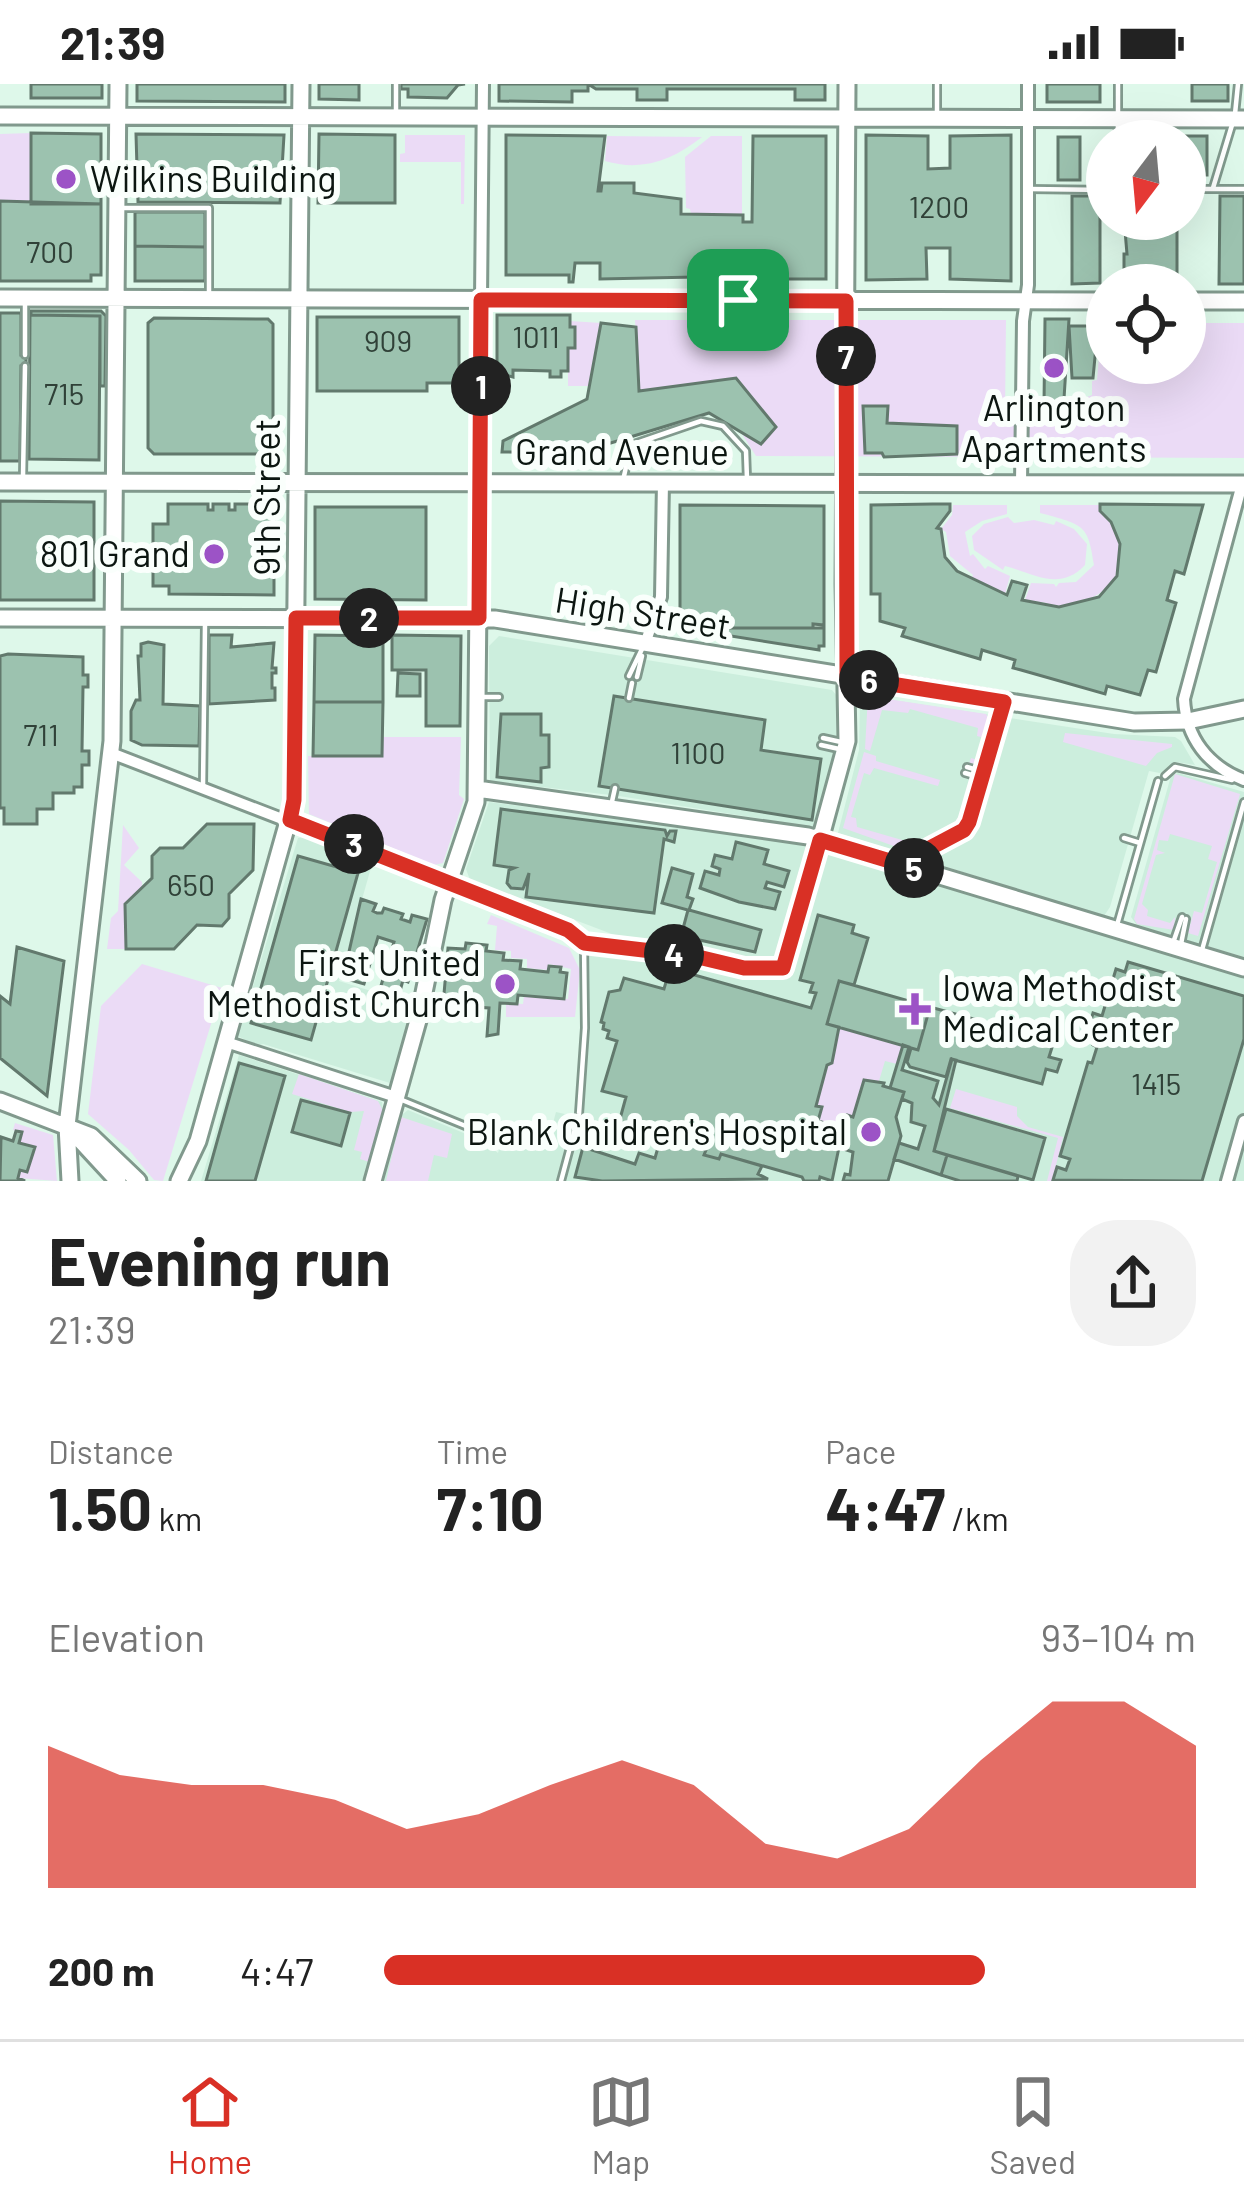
<!DOCTYPE html>
<html lang="en">
<head>
<meta charset="utf-8">
<style>
  :root { --surface:#fff; --page:#f2f2f2; --text:#222; --muted:#767676; --line:#e0e0e0; --accent:#d93025 }
  body { margin:0; font-family:Barlow,sans-serif; background:var(--page); color:var(--text); height:100vh; display:flex; flex-direction:column; font-size:45px; white-space:nowrap }
  * { box-sizing:border-box; margin:0 }
  p { font-size:39px; color:var(--muted) }
  .icon { flex:none; width:66px; height:66px; fill:none; stroke:currentColor; stroke-width:2; stroke-linecap:round; stroke-linejoin:round }
  .map { position:relative; height:1097px; overflow:hidden }
  .panel { display:flex; flex-direction:column; background:var(--surface); flex:1 }
  .panel>* { flex:none }
  .needle { width:78px; rotate:196deg }
  .buttons { position:absolute; left:1086px; top:36px; display:grid; gap:24px }
  .buttons a { display:grid; place-items:center; width:120px; height:120px; border-radius:50%; background:var(--surface); box-shadow:0 12px 48px #0002; font-size:60px }
  .pin { position:absolute; display:grid; place-items:center; width:102px; height:102px; color:#fff; margin:-51px; border-radius:24px; box-shadow:0 6px 18px #0006 }
  .km { position:absolute; width:60px; height:60px; margin:-30px; border-radius:50%; background:#222; color:#fff; font-size:33px; line-height:60px; text-align:center }
  .round { display:grid; place-items:center; flex:none; width:126px; height:126px; border-radius:48px; background:var(--page) }
  .headline { display:flex; align-items:center; justify-content:space-between; height:204px; padding:0 48px }
  h1 { font-size:66px; font-weight:700; line-height:90px }
  .metrics { display:grid; grid-template-columns:repeat(3,1fr); gap:18px; height:204px; padding:12px 48px }
  .metrics div { display:grid; align-content:center }
  .metrics b { font-size:60px; font-weight:700 }
  .metrics small { font-size:33px; font-weight:400 }
  .metrics p { font-size:33px }
  .chart { height:336px; padding:24px 48px }
  .chart p { display:flex; justify-content:space-between }
  .chart svg { width:100%; height:216px; margin-top:12px; fill:var(--accent); opacity:.7 }
  ul { padding:0 48px; list-style:none; font-size:39px }
  li { display:grid; grid-template-columns:192px 144px 1fr; align-items:center; height:90px }
  li i { height:30px; border-radius:15px; background:var(--accent) }
  .status { display:flex; justify-content:space-between; align-items:center; height:84px; padding:0 60px; background:var(--surface); direction:ltr }
  .status svg { height:33px; fill:currentColor }
  .tabs { display:flex; justify-content:space-around; align-items:center; height:168px; border-top:3px solid var(--line); background:var(--surface); font-size:33px; color:var(--muted) }
  .tabs a { display:grid; justify-items:center; gap:6px }
  .tabs .active { color:var(--accent) }
  .map>svg:first-child { display:block }
  .built { fill:#ced }
  .green { fill:#ebdbf6 }
  .building { fill:#9cc2af; stroke:#62796d; stroke-width:3 }
  .lines { fill:none; stroke-linecap:round; stroke-linejoin:round }
  .lane-casing { stroke:#81998d; stroke-width:10 }
  .street-casing { stroke:#81998d; stroke-width:16 }
  .secondary-casing { stroke:#81998d; stroke-width:21 }
  .lane { stroke:#fff; stroke-width:4.5 }
  .street { stroke:#fff; stroke-width:10 }
  .secondary { stroke:#fff; stroke-width:15 }
  .route-casing { stroke:#fff; stroke-width:24 }
  .route { stroke:#d93025; stroke-width:15 }
  .poi-dot { fill:#9c53c6; stroke:#fafffc; stroke-width:4.5 }
  .labels { text-anchor:middle; stroke-width:12; stroke-linejoin:round; paint-order:stroke }
  .number-label { font-size:30px; fill:#304138 }
  .poi-label { font-size:36px; fill:#0c1611; stroke:#fafffc; text-anchor:end }
  .street-label { font-size:36px; fill:#0c1611; stroke:#fafffc }
</style>
</head>
<body>
<div class="status"><b>21:39</b><svg viewBox="0 0 49 12"><path d="M0 12V9h3v3zM5 12V6h3v6zM10 12V3h3v9zM15 12V0h3v12zM26 1h20v11H26zM47 4h2v5h-2z"/></svg></div>
<div class="map">
<svg width="1244" height="1097" viewBox="0 0 1244 1097">
  <rect width="100%" height="100%" fill="#def8ea"/>
  <path class="built" d="M499 552 832 606 837 612 836 664 817 739 812 743 619 712 490 697 489 562Z
    M866 612 1114 650 1175 653 1181 657 1195 681 1176 678 1160 689 1149 687 1110 823 1104 832H1093L1091 828 838 749 859 666 860 618Z
    M1178 689 1244 708V873L1166 850 1136 840 1131 833 1171 692Z
    M489 718 679 742 683 733 808 752 1244 884V1097H381L399 1033 408 1026 483 1057 498 1069 504 1049 547 1061 556 1028 578 1033 585 944 584 859 644 867 646 863 470 796 466 785Z
    M305 753 372 780 339 897 416 921 390 999 263 960 257 962 238 952 298 754Z
    M239 971 382 1018 383 1031 365 1097H201Z"/>
  <path class="green" d="M31 49V117H0V50Z
    M405 51H465L464 120H461V78H400V70L405 69Z
    M607 52 702 53C673 76 642 88 605 77Z
    M711 52H742V130H691L690 125 686 124 685 73Z
    M635 236H1006L1005 329H1079L1082 315 1092 311V297L1097 296 1101 251 1105 250V239L1107 279H1185V239H1244V374L756 372 740 347 776 343 639 307Z
    M570 237 601 239 590 302H568V264L575 263V244L570 243Z
    M953 421H1007V430L982 437 965 448 970 472 973 470 985 485 988 482 1010 492 1005 510 971 496 973 491 950 472 946 448 941 445 952 431Z
    M1040 421H1100C1104 433 1115 441 1119 454 1134 503 1087 522 1048 523L1047 519 1025 516 1031 499 1054 500 1056 503 1059 499 1076 498 1094 481C1088 441 1085 441 1040 429Z
    M1008 433 1014 439 1034 436 1054 441 1056 437 1074 445 1087 460 1085 481C1059 509 1031 488 1005 482L1003 486 974 466 972 452 984 440Z
    M868 612 986 630 991 638 980 679 969 680 971 674 978 676 984 654 977 652 978 644 910 625 908 629 882 626 870 667 865 665Z
    M1065 649 1172 660V663L1157 669 1146 682 1063 658Z
    M383 653H461L459 711 464 715 443 779 434 781 309 730 308 672H382Z
    M864 668 876 672V677L940 696 938 702 874 684 870 691 864 689 851 733 856 734 857 743 916 760 908 767 843 744Z
    M1175 690 1240 710 1198 852 1188 849 1194 827 1202 829 1217 778 1208 775 1212 762 1170 750 1168 757 1159 756 1157 766 1165 769 1156 771 1142 820 1148 826 1147 832 1170 839 1175 833 1174 846 1137 840 1134 835Z
    M123 741 139 764 124 781 142 798V804L125 821 126 865H107L111 834 118 827Z
    M491 831 569 864 580 886 575 933H506V919L523 920 524 912 568 915 571 885 549 880 548 886 527 884V875L511 874V867L495 866 497 842 487 840Z
    M142 880 222 904 163 1097 154 1096 129 1066 88 1030 101 922Z
    M839 943 903 961 897 980 885 977 878 1000 853 1033 846 1031 843 1044 818 1037 822 1024 816 1022Z
    M299 990 378 1017 383 1027 369 1078 360 1075 362 1068 354 1066 364 1027 350 1028 292 1010Z
    M956 1005 1017 1023V1032L1028 1043 1063 1053 1052 1097H1047L1058 1054 950 1024Z
    M401 1033 452 1050 447 1074 434 1071 428 1097H386Z
    M15 1039 53 1051 57 1097 18 1094 20 1086 28 1087 34 1064 19 1059 22 1049 13 1046Z"/>
  <path class="building" d="M31 0H102V14H31Z
    M137 0H285V18L137 17Z
    M319 0H359V16L319 15Z
    M401 0H465L458 1 447 14 408 13V5H401Z
    M499 0H588V7H572V18L499 17Z
    M588 0H825V16H795V5H667V16H637V5H596Z
    M1047 0H1100V18H1047Z
    M1192 0H1228V17H1192Z
    M31 49 101 50V120H31Z
    M136 50 284 51 280 119 138 118Z
    M319 50 395 51V119H318Z
    M506 51 605 52 598 107H601L602 99H634V109L681 115V130L743 131V138H752L753 52H826V195H759V179H743L744 192 600 195V179H575L573 198H569V191H506Z
    M866 51 928 52V85L950 84V52L1011 51V197L950 195V164H926L927 195 866 196Z
    M1172 52H1207V91H1185V57H1172Z
    M1058 53H1080V96H1058Z
    M1072 112H1100V199L1072 200Z
    M1220 112H1244V200H1219Z
    M0 117 101 120V191H91V197H0Z
    M135 128H205V163L135 162Z
    M1124 135H1177V200H1124V170H1127Z
    M135 162 205 163V197H135Z
    M101 227 106 232 105 302H100V232L31 231V227Z
    M0 229H21V271H26V282H21L20 377H0Z
    M30 231 100 232 99 376 29 375Z
    M497 231H570V243H575V264H568V287H561V293H550V287L513 286V293L497 289Z
    M317 233H459V299H427V307H317Z
    M154 234 268 235 273 240V365L268 370H154L148 364V239Z
    M1045 235H1069L1064 315H1073V322L1044 321Z
    M601 239 636 243 639 307 736 294 776 343 761 360 709 329 578 369 502 368 503 357 587 315Z
    M1069 242H1098L1093 294H1072Z
    M863 322H888L887 339 957 342V370L884 373 882 369H865Z
    M0 417 94 418V516H0Z
    M168 420H208V426H213V420H229V426H235V420H274V511L169 510V502H153V440H168Z
    M933 420H950V427L937 444 941 445 945 473 957 487 1007 511 1012 497 1027 501 1022 516 1059 523 1099 513 1117 492 1120 460 1111 438 1100 427V420L1203 421 1184 490 1175 487 1167 516 1176 519 1156 588 1148 586 1140 611 1107 602 1105 610 1021 586 1013 584 1015 576 982 566 980 575 902 552 905 544 880 537V510H871V421Z
    M680 421 824 422V541L813 540V544H691V541L680 540Z
    M315 423H426V516L315 515Z
    M712 544H824V562H819V566L712 549Z
    M209 551H232L231 563 274 559 272 584H276V589H272V604H275V616L209 620Z
    M315 551 383 552V618H314Z
    M392 551 461 552 460 642H426V586H392Z
    M148 558 164 561 163 620 200 622 199 662 142 661 131 656V627L136 616H140L138 572H141V560Z
    M8 570 83 573V591H88V603H83L82 667H89V681H82V703H74V709H53V725H37V740H4V724H0V572Z
    M398 589 420 590V612H397Z
    M614 612 765 636 761 666 821 675 812 736 599 702Z
    M314 618H383L382 672H313Z
    M501 630H541V651H549V683L541 684V698L497 693Z
    M501 725 665 746 667 752 670 747H676L674 758 664 755 654 829 526 813 529 789 523 805 511 804 507 799 509 786 514 784 494 781Z
    M207 740H254L253 786 229 810V834L222 842 197 841 174 865H126L125 820 152 794V772L160 764H183Z
    M736 758 768 766 764 780 789 787 784 803 767 798 765 804 780 808 775 825 739 818 700 804 705 787 719 791 720 785 712 782 715 771 732 775Z
    M298 772 358 789 311 956 251 939Z
    M672 784 693 790 687 813 693 815 689 826 761 846 755 868 681 852 688 826 662 819Z
    M361 815 376 820 373 827 377 829H382L384 824 403 830 401 835 410 838 412 831 427 835 408 898 403 896 399 911 380 905 394 858 378 853 364 900 343 894Z
    M818 831 854 841 852 849 868 854 854 901 839 897 827 940 839 943 832 979 827 981 816 1022 822 1023 818 1037 843 1044 832 1097 820 1093 819 1097H804L802 1093 721 1070 719 1075 704 1071 706 1066 618 1042 626 1013 602 1007 617 957 607 954 609 947 603 945 604 939 601 938 609 908 620 906 624 894 664 905 670 884 811 924 816 909 810 908 813 899 800 896Z
    M466 859 487 861 486 867 504 869 503 876 521 877 520 885 548 888 549 882 561 883 560 888 567 889 564 915 518 911 517 920 500 919 498 950 487 952 489 924 443 921 448 864 465 865Z
    M17 863 64 877 47 1012 0 974V912L10 920Z
    M1128 878 1244 912V955L1202 1097 1053 1096 1057 1083 1066 1086 1070 1075 1060 1072 1088 978 1092 979 1097 963 1093 961 1096 952 1087 950 1093 929 1102 932 1116 885 1125 888Z
    M839 897 930 923 918 966 827 940Z
    M930 923 1054 957 1049 973 1061 976 1057 988 1046 985 1042 1000 951 975 946 993 910 983 907 978 911 964 918 966Z
    M903 961 909 963 902 986 938 997 933 1014 939 1021 952 975 956 976 934 1067 947 1071 941 1091 894 1075 899 1059 918 1065 925 1042 911 1038 912 1019 902 1015 904 1008 890 1004Z
    M239 979 285 992 255 1097H206Z
    M864 996 884 999 883 1002 904 1008 896 1033 901 1052 888 1097H843L845 1090 850 1091 853 1068 837 1063 847 1031 853 1033Z
    M301 1016 350 1029 341 1062 292 1048Z
    M946 1025 1045 1054 1033 1096 934 1067Z
    M16 1047 22 1048 19 1059 35 1063 27 1088 20 1086 18 1094 25 1097H0L1 1053 13 1057Z
    M644 1049 706 1066 704 1071 719 1075 721 1070 762 1082 758 1090 768 1095 602 1097 575 1093 583 1063 635 1080 639 1069 655 1074 659 1060 642 1056Z
    M947 1071 1018 1092 1017 1097H960L941 1091Z"/>
  <g class="lines">
    <g class="lane-casing">
      <path id="lane" d="M396 30V0
        M937 30V0
        M1118 30V0
        M1235 30 1238 0
        M1117 57 1118 42
        M1213 104 1232 41
        M1029 105 1107 106
        M1185 105H1244
        M123 124H209V212
        M25 271V217
        M23 392 25 282
        M624 392 631 361 701 337 723 342 746 367 747 395
        M629 592 642 565
        M637 593 642 572
        M481 613H499
        M629 614 632 599
        M823 654 841 658
        M821 661 839 665
        M967 683 984 688
        M965 689 982 694
        M1165 692 1175 683 1232 696
        M203 702 205 540
        M611 722 615 704
        M1124 754 1140 759
        M924 783 930 764 965 746 969 738 1003 624
        M1117 841 1158 697
        M1174 856 1182 833
        M1181 860 1186 835
        M1202 866 1244 718
        M402 1016 468 1043
        M561 1097 579 1030 585 944 584 859C650 865 716 885 783 884L818 762"/>
    </g>
    <g class="street-casing">
      <path id="street" d="M481 216 483 0
        M1021 399 1023 237 1028 201V0
        M1242 400 1184 615C1186 654 1208 682 1244 696
        M645 560 661 513 663 398
        M111 669 546 837 568 846 584 859
        M226 958 396 1013
        M1227 1097 1244 1037"/>
    </g>
    <g class="secondary-casing">
      <path id="secondary" d="M0 32 1244 35
        M0 214 1107 217
        M1185 217H1244
        M0 398 1244 400
        M0 534 495 535 1134 638 1188 637 1244 625
        M477 705 808 752 1244 884
        M820 756 847 657 844 500 847 0
        M0 1017 91 1052 138 1097
        M69 1044 118 1097
        M70 1097 67 1042 112 657 118 0
        M179 1097 198 1057 294 716 301 0
        M373 1097 419 933 443 816 476 718 481 216"/>
    </g>
    <use href="#lane" class="lane"/>
    <use href="#street" class="street"/>
    <use href="#secondary" class="secondary"/>
  </g>
  <g class="lines">
    <g class="route-casing">
      <path id="route" d="M481 216 846 217 847 593 1004 618 969 738 964 746 930 764 923 787 820 756 783 884H744L694 872 584 859 568 846 290 736 294 716 296 534H479Z"/>
    </g>
    <use href="#route" class="route"/>
  </g>
  <g class="poi-dot">
    <circle cx="66" cy="95" r="12"/>
    <circle cx="1054" cy="284" r="12"/>
    <circle cx="214" cy="470" r="12"/>
    <circle cx="505" cy="900" r="12"/>
    <path d="M909 907h12v12h12v12h-12v12h-12v-12h-12v-12h12z"/>
    <circle cx="871" cy="1048" r="12"/>
  </g>
  <g class="labels">
    <g class="number-label">
      <text x="939" y="134">1200</text>
      <text x="50" y="179">700</text>
      <text x="536" y="264">1011</text>
      <text x="388" y="268">909</text>
      <text x="64" y="321">715</text>
      <text x="41" y="662">711</text>
      <text x="698" y="680">1100</text>
      <text x="191" y="812">650</text>
      <text x="1156" y="1011">1415</text>
    </g>
    <g class="poi-label">
      <text x="90" y="108" text-anchor="start">Wilkins Building</text>
      <text x="1054" y="337" text-anchor="middle">Arlington<tspan x="1054" dy="41">Apartments</tspan></text>
      <text x="190" y="483">801 Grand</text>
      <text x="481" y="892">First United<tspan x="481" dy="41">Methodist Church</tspan></text>
      <text x="942" y="917" text-anchor="start">Iowa Methodist<tspan x="942" dy="41">Medical Center</tspan></text>
      <text x="847" y="1061">Blank Children's Hospital</text>
    </g>
    <g class="street-label">
      <text x="622" y="381">Grand Avenue</text>
      <text transform="translate(267 413) rotate(-90)" y="13">9th Street</text>
      <text transform="translate(643 529) rotate(9)" y="13">High Street</text>
    </g>
  </g>
</svg>
<div class="buttons">
<a><svg class="needle" viewBox="-14 -14 28 28"><path d="M0-13l5 13h-10z" fill="#e53935"/><path d="M0 13l5-13h-10z" fill="#767676"/></svg></a>
<a><svg class="icon" aria-label="locate" viewBox="0 0 24 24"><circle cx="12" cy="12" r="6"/><path d="M12 2v4M12 18v4M2 12h4M18 12h4"/></svg></a>
</div>
<div class="pin" style="left:738px;top:216px;background:#1e9e55"><svg class="icon" aria-label="arrive" viewBox="0 0 24 24"><path d="M6 21V4h12l-3 4 3 4H6"/></svg></div>
<b class="km" style="left:481px;top:302px">1</b>
<b class="km" style="left:369px;top:534px">2</b>
<b class="km" style="left:354px;top:760px">3</b>
<b class="km" style="left:674px;top:870px">4</b>
<b class="km" style="left:914px;top:784px">5</b>
<b class="km" style="left:869px;top:596px">6</b>
<b class="km" style="left:846px;top:272px">7</b>
</div>
<section class="panel">
<div class="headline"><div><h1>Evening run</h1><p>21:39</p></div><a class="round"><svg class="icon" aria-label="share" viewBox="0 0 24 24"><path d="M12 15V3M7 8l5-5 5 5M5 13v7h14v-7"/></svg></a></div>
<div class="metrics">
<div><p>Distance</p><b>1.50<small> km</small></b></div>
<div><p>Time</p><b>7:10</b></div>
<div><p>Pace</p><b>4:47<small> /km</small></b></div>
</div>
<div class="chart"><p><span>Elevation</span>93–104 m</p>
<svg viewBox="0 0 160 44" preserveAspectRatio="none"><path d="M0 44V15L10 21L20 23L30 23L40 26L50 32L60 29L70 23L80 18L90 23L100 35L110 38L120 32L130 18L140 6L150 6L160 15V44z"/></svg>
</div>
<ul>
<li><b>200 m</b>4:47<i style="width:74%"></i></li>
</ul>
</section>
<nav class="tabs">
<a class="active"><svg class="icon" aria-label="home" viewBox="0 0 24 24"><path d="M3 11l9-7 9 7M6 9v11h12V9"/></svg>Home</a>
<a><svg class="icon" aria-label="map" viewBox="0 0 24 24"><path d="M3 6l6-2 6 2 6-2v14l-6 2-6-2-6 2zM9 4v14M15 6v14"/></svg>Map</a>
<a><svg class="icon" aria-label="saved" viewBox="0 0 24 24"><path d="M7 4h10v16l-5-4-5 4z"/></svg>Saved</a>
</nav>
</body>
</html>
